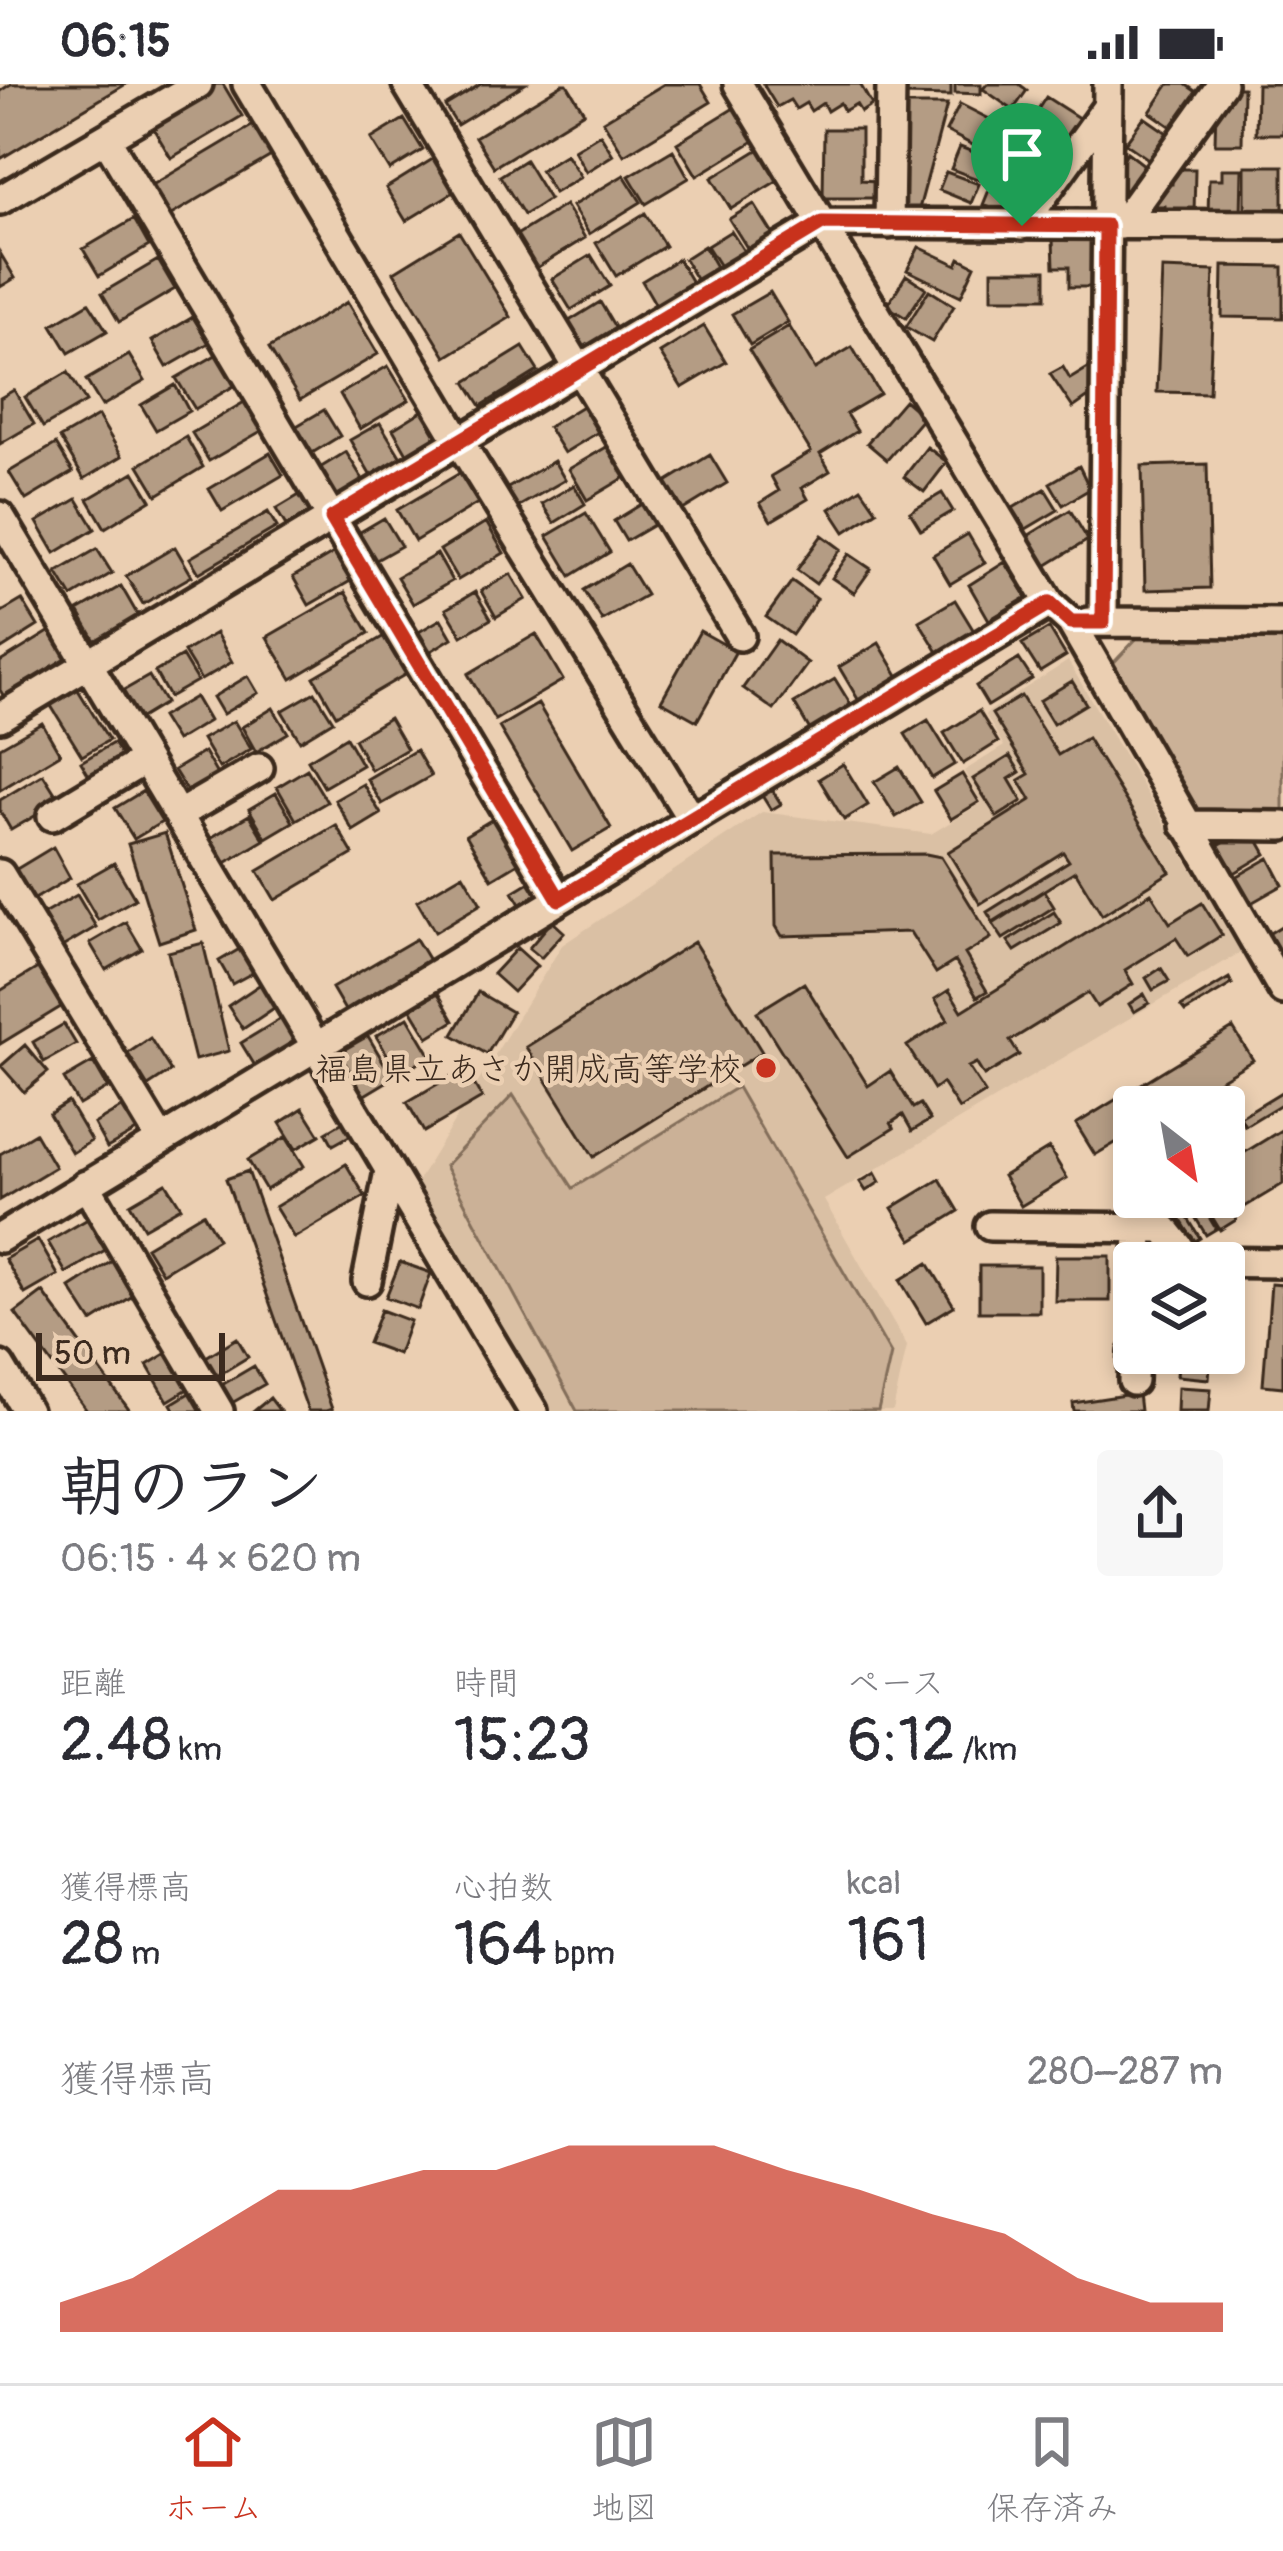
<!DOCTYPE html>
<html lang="ja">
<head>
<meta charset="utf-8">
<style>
  :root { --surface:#fff; --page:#f7f7f7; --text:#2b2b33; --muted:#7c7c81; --line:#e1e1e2; --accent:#c8321e }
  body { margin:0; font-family:Pangolin,"Klee One",sans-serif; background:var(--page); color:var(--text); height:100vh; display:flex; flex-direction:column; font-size:45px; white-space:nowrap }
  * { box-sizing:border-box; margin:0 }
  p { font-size:39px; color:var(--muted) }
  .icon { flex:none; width:66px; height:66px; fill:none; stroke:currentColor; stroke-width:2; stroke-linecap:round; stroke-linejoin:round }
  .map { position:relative; height:1327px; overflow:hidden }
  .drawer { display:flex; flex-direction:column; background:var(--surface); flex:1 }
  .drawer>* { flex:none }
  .needle { width:78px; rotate:149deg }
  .buttons { position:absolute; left:1113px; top:1002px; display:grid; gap:24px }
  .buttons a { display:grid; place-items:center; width:132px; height:132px; border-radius:12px; background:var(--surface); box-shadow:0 6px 18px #0003; font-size:60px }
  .scale { position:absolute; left:36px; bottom:30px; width:189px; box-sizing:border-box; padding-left:12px; border:6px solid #3b2a1e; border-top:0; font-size:33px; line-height:42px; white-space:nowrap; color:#3b2a1e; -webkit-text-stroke:9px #ebcfb2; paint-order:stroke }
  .pin { position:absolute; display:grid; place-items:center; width:102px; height:102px; color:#fff; margin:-123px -51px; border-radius:50% 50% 50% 0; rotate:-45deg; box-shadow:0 0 12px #0007 }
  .pin .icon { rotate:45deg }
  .round { display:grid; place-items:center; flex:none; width:126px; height:126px; border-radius:12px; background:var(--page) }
  .headline { display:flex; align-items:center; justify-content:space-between; height:204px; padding:0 60px }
  h1 { font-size:66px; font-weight:600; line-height:90px }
  .figures { display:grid; grid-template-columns:repeat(3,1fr); gap:18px; height:204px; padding:12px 60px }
  .figures div { display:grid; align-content:center }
  .figures b { font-size:60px; font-weight:600 }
  .figures small { font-size:33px; font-weight:400 }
  .figures p { font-size:33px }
  .chart { height:336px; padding:24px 60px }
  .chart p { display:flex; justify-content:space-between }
  .chart svg { width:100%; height:216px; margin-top:12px; fill:var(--accent); opacity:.7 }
  .status { display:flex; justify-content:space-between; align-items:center; height:84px; padding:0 60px; background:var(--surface); direction:ltr }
  .status svg { height:33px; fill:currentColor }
  .tab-bar { display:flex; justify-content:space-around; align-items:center; height:168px; border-top:3px solid var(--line); background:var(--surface); font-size:33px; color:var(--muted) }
  .tab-bar a { display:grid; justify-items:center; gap:6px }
  .tab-bar .current { color:var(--accent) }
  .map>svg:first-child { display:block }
  .built { fill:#dac0a4 }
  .green { fill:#cbb197; stroke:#836e5a; stroke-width:3 }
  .building { fill:#b49c84; stroke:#3b2a1e; stroke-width:3 }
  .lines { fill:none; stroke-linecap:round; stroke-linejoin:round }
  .minor-casing { stroke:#3b2a1e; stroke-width:36 }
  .minor { stroke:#ebcfb2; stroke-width:27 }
  .route-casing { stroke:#fff; stroke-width:24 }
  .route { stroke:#c8321e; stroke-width:15 }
  .poi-dot { fill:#c8321e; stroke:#ebcfb2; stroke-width:4.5 }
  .labels { text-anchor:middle; stroke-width:9; stroke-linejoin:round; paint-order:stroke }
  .poi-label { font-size:33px; fill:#3b2a1e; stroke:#ebcfb2; text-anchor:end }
</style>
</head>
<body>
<div class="status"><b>06:15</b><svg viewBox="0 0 49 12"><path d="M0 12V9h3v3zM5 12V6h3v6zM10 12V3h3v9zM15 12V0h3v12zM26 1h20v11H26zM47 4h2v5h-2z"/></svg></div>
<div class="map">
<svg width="1283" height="1327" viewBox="0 0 1283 1327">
  <rect width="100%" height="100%" fill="#ebcfb2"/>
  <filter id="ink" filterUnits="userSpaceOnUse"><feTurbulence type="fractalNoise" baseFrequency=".00833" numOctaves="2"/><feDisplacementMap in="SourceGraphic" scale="24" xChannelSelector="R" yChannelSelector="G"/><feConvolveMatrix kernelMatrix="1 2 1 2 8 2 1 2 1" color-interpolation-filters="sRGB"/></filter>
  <g filter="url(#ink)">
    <path class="built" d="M1068 577 1241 868 824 1116 907 1262 893 1327H551L416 1100 562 861 762 728 931 750 982 719 964 687 1004 662 985 630Z"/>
    <path class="green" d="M1139 552 1283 556V733L1185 741 1101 592Z
      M737 1003 891 1270 878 1327H577L445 1082 513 1011 573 1104Z"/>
    <path class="building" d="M11 0H126L0 75V7Z
      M216 0H223L242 32 171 74 150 39Z
      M481 0H525L457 41 445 22Z
      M563 0H567L584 28 494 83 475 53Z
      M664 0H700L711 18 624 71 603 37Z
      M763 0H860L872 21 861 28 856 20 844 27 840 19 827 27 823 19 811 27 806 19 796 25 790 16 777 23Z
      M903 0H951V12L903 11Z
      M955 0H981V10L955 9Z
      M987 0H1019L1027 6 1013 26 983 5Z
      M1169 0H1185L1201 11 1176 46 1150 28Z
      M1257 0H1283V50H1256Z
      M1225 4H1243L1242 60H1215L1216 19H1225Z
      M1046 13 1085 38 1068 64 1029 39Z
      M960 20 1005 43 990 70 946 47Z
      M904 21H947L919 125H903Z
      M734 24 754 57 697 92 677 59Z
      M1144 33 1173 53 1154 79 1125 59Z
      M404 35 423 66 390 86 371 55Z
      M255 40 273 71 161 137 144 106Z
      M824 45H861V96L877 97V114H823Z
      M600 50 613 71 586 88 574 66Z
      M1027 53 1057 70 1043 95 1013 78Z
      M960 63 989 74 980 96 951 85Z
      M761 64 780 95 731 125 712 94Z
      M673 66 689 94 646 120 629 92Z
      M1127 68 1148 84 1126 112 1115 103 1121 96 1115 91Z
      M566 70 581 93 554 109 540 86Z
      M436 73 457 106 406 137 386 104Z
      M525 76 549 115 524 131 500 92Z
      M1245 82H1283V129L1245 128Z
      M998 84 1032 97 1027 109 1032 111 1029 119 1010 131 983 121Z
      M1172 85H1195L1194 131 1165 130V122H1155L1156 100H1172Z
      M1222 85H1242L1241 131 1208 130 1209 95H1222Z
      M946 88 979 100 971 119 939 106Z
      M624 91 641 118 589 150 572 122Z
      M754 120 774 152 749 167 729 135Z
      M565 121 585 154 530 188 510 155Z
      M645 129 665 162 616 192 596 159Z
      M134 135 149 162 99 192 83 165Z
      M731 147 747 172 723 187 707 162Z
      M459 148 511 233 446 273 394 188Z
      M1053 155H1093L1094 203H1069V183H1054Z
      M704 162 719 188 699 200 684 175Z
      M919 163 957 181 960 174 975 182 961 212 907 186Z
      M0 169 15 194 0 203Z
      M591 171 610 202 571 226 552 195Z
      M678 175 696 205 660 228 642 197Z
      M158 176 175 205 119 238 102 209Z
      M1223 182 1283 183V234L1222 233Z
      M1162 185 1214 187 1209 309 1157 308Z
      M992 186H1046V214H992Z
      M906 191 926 204 906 234 887 222Z
      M929 206 954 222 932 258 906 243Z
      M770 208 788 238 750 261 732 230Z
      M347 218 378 270 300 316 269 264Z
      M600 218 619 250 585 270 566 239Z
      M89 219 107 247 69 269 52 241Z
      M193 233 209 259 167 283 152 257Z
      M704 242 726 278 682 304 660 269Z
      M789 242 815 285 852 263 880 310 846 330 857 347 820 370 830 387 802 404 808 415 771 437 760 419 779 407 771 392 811 368 749 266Z
      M523 263 538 287 481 322 466 298Z
      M221 268 239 299 195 325 176 294Z
      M129 271 145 297 102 322 86 296Z
      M1093 281V310L1073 324 1050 290 1063 283 1070 295Z
      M388 282 409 316 360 345 340 310Z
      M68 288 86 318 43 343 25 313Z
      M175 301 189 327 156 346 141 321Z
      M14 306 34 340 0 360V314Z
      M904 316 924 333 887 376 867 359Z
      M246 317 263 346 209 377 192 349Z
      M584 321 600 347 564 369 548 343Z
      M425 325 442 354 409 373 393 345Z
      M324 326 340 352 304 374 288 347Z
      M98 332 122 372 84 395 60 354Z
      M380 339 403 377 372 394 350 356Z
      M186 353 203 383 157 411 139 381Z
      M56 360 73 388 26 416 9 388Z
      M610 361 629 391 587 416 569 385Z
      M927 363 947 378 924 408 904 393Z
      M346 368 365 399 336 416 318 385Z
      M270 369 283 391 222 427 209 405Z
      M710 371 727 399 673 432 656 404Z
      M554 377 565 396 516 424 506 405Z
      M1207 380 1210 504 1145 506 1142 382Z
      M1079 382 1090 405 1063 421 1050 399Z
      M134 388 151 416 105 444 88 415Z
      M460 389 478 419 415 457 397 426Z
      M574 401 585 420 554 439 542 420Z
      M861 404 877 427 845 448 830 425Z
      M1045 405 1058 426 1026 445 1013 424Z
      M942 409 953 427 921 446 910 428Z
      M301 410 313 431 288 445 276 425Z
      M77 415 95 445 55 469 37 438Z
      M645 418 657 439 626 457 614 437Z
      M1070 426 1088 456 1044 483 1026 453Z
      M268 428 277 443 199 489 190 474Z
      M586 429 610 468 571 492 547 452Z
      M384 434 401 462 371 479 355 451Z
      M486 438 504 469 458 496 440 466Z
      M968 450 985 479 950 500 933 471Z
      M822 451 841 465 816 500 797 486Z
      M175 463 192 492 143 520 126 492Z
      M97 465 112 489 72 513 57 488Z
      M337 467 354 495 309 521 293 493Z
      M437 470 452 497 413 520 397 493Z
      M849 470 871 485 854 509 832 494Z
      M1005 478 1027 513 989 536 969 501Z
      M627 480 646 511 602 536 584 506Z
      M511 490 526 515 496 533 481 507Z
      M792 497 817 515 792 551 766 533Z
      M121 502 140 535 97 560 78 527Z
      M345 508 369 549 292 595 267 553Z
      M475 508 491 535 462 552 446 525Z
      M22 516 38 542 0 566V529Z
      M955 516 977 552 941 573 919 537Z
      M441 535 452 554 428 569 417 549Z
      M1049 544 1066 572 1040 588 1022 560Z
      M52 546 71 577 6 616 0 606V578Z
      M700 547 736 567 697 637 661 617Z
      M391 548 413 586 336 631 314 593Z
      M216 549 232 578 201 596 184 568Z
      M536 550 563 596 495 636 468 590Z
      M777 556 808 579 774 626 743 604Z
      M879 559 899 593 859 617 839 583Z
      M182 572 197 597 169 613 155 588Z
      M1019 575 1032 595 988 622 976 602Z
      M149 592 165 619 137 636 121 608Z
      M248 592 258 609 223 630 213 613Z
      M835 595 851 621 810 646 794 619Z
      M1072 597 1086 620 1053 640 1039 617Z
      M75 601 109 656 82 672 48 617Z
      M315 608 333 637 300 657 282 627Z
      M1021 612 1058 671 1087 654 1170 788 1102 831 1075 787 993 838 987 828 1069 777 1063 768 980 820 948 768 1031 716 1019 696 1029 690 992 630Z
      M195 613 209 637 176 657 161 633Z
      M538 620 611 744 572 767 499 643Z
      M273 624 288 649 256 668 242 643Z
      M979 627 998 658 963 680 944 649Z
      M389 634 407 665 371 686 354 655Z
      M928 636 955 680 932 694 905 650Z
      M234 637 251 665 219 684 202 655Z
      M42 639 60 670 0 706V663Z
      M346 653 362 681 324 703 308 676Z
      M113 659 127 681 94 700 81 678Z
      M416 666 431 692 382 720 367 695Z
      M204 668 219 694 190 712 174 686Z
      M1010 672 1020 688 1009 695 1022 717 997 733 973 695Z
      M843 680 868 721 844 736 819 695Z
      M899 683 921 718 896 733 874 698Z
      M307 685 327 718 296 736 277 703Z
      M43 690 60 717 11 746 0 727V716Z
      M962 690 979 718 951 735 934 707Z
      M363 700 381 730 353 747 335 716Z
      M771 704 781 720 771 726 761 710Z
      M143 707 162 738 134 755 115 724Z
      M276 709 293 738 266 754 249 725Z
      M249 731 264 756 222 781 207 756Z
      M496 733 522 777 492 795 466 751Z
      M336 741 353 770 275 816 258 787Z
      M165 749 196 846 159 858 128 760Z
      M1257 754 1266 770 1231 791 1215 763 1229 755Z
      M53 763 70 794 28 819 10 789Z
      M926 770 941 773 991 854 965 870 987 907 977 913 955 877 936 889 910 848 782 852 776 842 775 771Z
      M1269 774 1283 801 1244 823 1229 797Z
      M114 779 135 815 98 836 77 800Z
      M463 790 481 820 435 848 417 817Z
      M533 796 543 812 522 824 513 808Z
      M1044 807 1054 823 1003 855 993 840Z
      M1151 809 1170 839 1202 819 1222 851 1188 872 1176 854 1125 886 1133 900 1097 923 1088 909 1010 957 1019 971 984 992 976 979 968 983 985 1009 959 1025 942 999 934 1005 907 962 948 936 935 915 949 906 962 927Z
      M77 811 96 843 57 866 38 833Z
      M1054 828 1061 839 1015 867 1008 857Z
      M552 837 564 848 541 874 529 864Z
      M126 838 142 865 106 886 90 859Z
      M1283 841V875L1280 877 1265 852Z
      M416 855 430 878 346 928 332 904Z
      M694 858 762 968 594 1073 526 963Z
      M203 859 229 967 195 976 168 868Z
      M243 863 256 887 232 900 219 877Z
      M517 864 537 882 513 908 493 890Z
      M41 882 64 921 0 960V907Z
      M1161 884 1169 897 1153 906 1146 894Z
      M1229 894 1232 900 1185 928 1181 923Z
      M262 899 277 922 243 945 228 922Z
      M804 899 868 1002 890 987 913 1024 920 1020 930 1036 912 1047 903 1031 891 1039 894 1044 848 1073 757 928Z
      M478 908 512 928 487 970 453 951Z
      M438 909 454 937 428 953 411 925Z
      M1144 910 1149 919 1134 928 1129 920Z
      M285 932 301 959 257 985 241 959Z
      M408 933 431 972 399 990 376 952Z
      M64 940 76 960 44 978 33 958Z
      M1233 944 1253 976 1175 1023H1134V1048L1095 1071 1076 1040Z
      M368 952 393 994 363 1012 338 969Z
      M150 954 171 987 142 1006 121 974Z
      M25 961 48 988 24 1008 1 982Z
      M93 978 108 1004 79 1021 64 995Z
      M465 984 482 1014 424 1048 407 1018Z
      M1283 1007V1019L1245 1042 1240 1033Z
      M68 1018 91 1057 72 1069 49 1030Z
      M126 1021 140 1045 107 1064 94 1040Z
      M303 1024 320 1051 296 1065 280 1039Z
      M343 1038 351 1051 333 1061 326 1048Z
      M1283 1045V1100L1233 1130 1236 1136 1220 1146 1200 1113H1224V1081Z
      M35 1049 55 1083 0 1116V1070Z
      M286 1053 304 1082 266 1106 248 1076Z
      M1049 1064 1067 1094 1021 1122 1003 1092Z
      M346 1080 365 1112 294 1154 275 1123Z
      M248 1087 332 1325 326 1327H308L226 1095Z
      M875 1089 880 1098 866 1107 860 1098Z
      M940 1095 959 1127 912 1156 892 1124Z
      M166 1099 181 1123 144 1144 130 1120Z
      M1167 1113H1175L1200 1154 1194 1158Z
      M1183 1113H1197L1216 1145 1206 1151Z
      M203 1129 218 1155 162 1189 146 1163Z
      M93 1132 112 1162 66 1189 48 1158Z
      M38 1156 58 1191 25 1210 5 1175Z
      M120 1172 142 1206 92 1238 70 1204Z
      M1056 1172H1110V1217H1055Z
      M400 1178 431 1189 418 1225 386 1213Z
      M928 1179 954 1222 926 1239 900 1196Z
      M979 1182H1039V1228H979Z
      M1271 1200 1283 1201V1303L1263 1301Z
      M43 1208 130 1327H87L15 1229Z
      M381 1226 410 1237 398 1270 368 1259Z
      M237 1254 248 1273 212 1295 201 1276Z
      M170 1267 191 1303 168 1317 147 1281Z
      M1179 1269H1211L1209 1295 1177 1292Z
      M254 1282 265 1300 230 1320 220 1302Z
      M199 1303 213 1327H175L171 1320Z
      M1178 1303 1211 1305 1209 1327H1177Z
      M1138 1309 1140 1327H1074L1073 1319Z
      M270 1314 280 1327H254Z"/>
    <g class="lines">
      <g class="minor-casing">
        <path id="minor" d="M247 0 459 357 692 736
          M407 0 740 552
          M738 0 1050 519 1071 538 1283 906
          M106 54 559 816
          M0 116 198 0
          M889 140 891 0
          M1022 141 1107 23
          M1121 141 1222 0
          M0 432 533 1327
          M1089 538 1283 539
          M1103 538 1108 0
          M0 633 822 139 1283 141
          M178 731 259 684
          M52 732 145 676
          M1185 741 1283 742
          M0 790 161 1056
          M86 1101 219 1327
          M990 1142 1164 1144 1191 1178 1283 1179
          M0 1154 1050 519
          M1138 1179 1139 1144
          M367 1197 389 1087
          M0 1282 27 1327
          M1133 1297 1134 1269"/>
      </g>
      <use href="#minor" class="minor"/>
    </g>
  </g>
  <g class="lines" filter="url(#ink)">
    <g class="route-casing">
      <path id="route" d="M822 139 1106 142 1103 538H1071L1050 519 559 815 332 434Z"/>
    </g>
    <use href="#route" class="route"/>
  </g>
  <circle class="poi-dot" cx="766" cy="984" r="12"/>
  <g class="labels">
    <g class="poi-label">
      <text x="742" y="996">福島県立あさか開成高等学校</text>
    </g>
  </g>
</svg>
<div class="buttons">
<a><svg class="needle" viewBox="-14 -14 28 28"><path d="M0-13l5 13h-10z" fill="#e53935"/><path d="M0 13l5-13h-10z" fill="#7c7c81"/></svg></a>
<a><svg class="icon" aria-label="layers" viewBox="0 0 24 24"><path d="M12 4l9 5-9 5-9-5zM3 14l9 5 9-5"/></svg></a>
</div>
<div class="scale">50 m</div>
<div class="pin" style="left:1022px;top:142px;background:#1e9e55"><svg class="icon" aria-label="arrive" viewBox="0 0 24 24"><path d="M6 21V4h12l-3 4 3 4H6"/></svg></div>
</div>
<section class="drawer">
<div class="headline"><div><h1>朝のラン</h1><p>06:15 · 4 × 620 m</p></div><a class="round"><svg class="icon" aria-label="share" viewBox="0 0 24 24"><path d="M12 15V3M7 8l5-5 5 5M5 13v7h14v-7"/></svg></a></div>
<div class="figures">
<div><p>距離</p><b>2.48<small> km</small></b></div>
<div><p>時間</p><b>15:23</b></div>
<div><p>ペース</p><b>6:12<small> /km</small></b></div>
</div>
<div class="figures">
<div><p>獲得標高</p><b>28<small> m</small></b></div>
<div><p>心拍数</p><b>164<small> bpm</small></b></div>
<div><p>kcal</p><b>161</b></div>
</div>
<div class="chart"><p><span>獲得標高</span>280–287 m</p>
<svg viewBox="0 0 160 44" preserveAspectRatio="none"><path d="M0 44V38L10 33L20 24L30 15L40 15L50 11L60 11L70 6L80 6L90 6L100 11L110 15L120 20L130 24L140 33L150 38L160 38V44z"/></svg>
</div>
</section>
<nav class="tab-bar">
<a class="current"><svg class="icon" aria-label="home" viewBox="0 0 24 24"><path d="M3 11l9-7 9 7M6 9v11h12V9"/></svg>ホーム</a>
<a><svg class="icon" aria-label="map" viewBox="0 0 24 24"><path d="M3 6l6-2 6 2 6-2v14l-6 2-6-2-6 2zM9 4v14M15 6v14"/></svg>地図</a>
<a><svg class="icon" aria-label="saved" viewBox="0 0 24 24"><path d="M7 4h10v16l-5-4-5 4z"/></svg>保存済み</a>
</nav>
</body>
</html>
